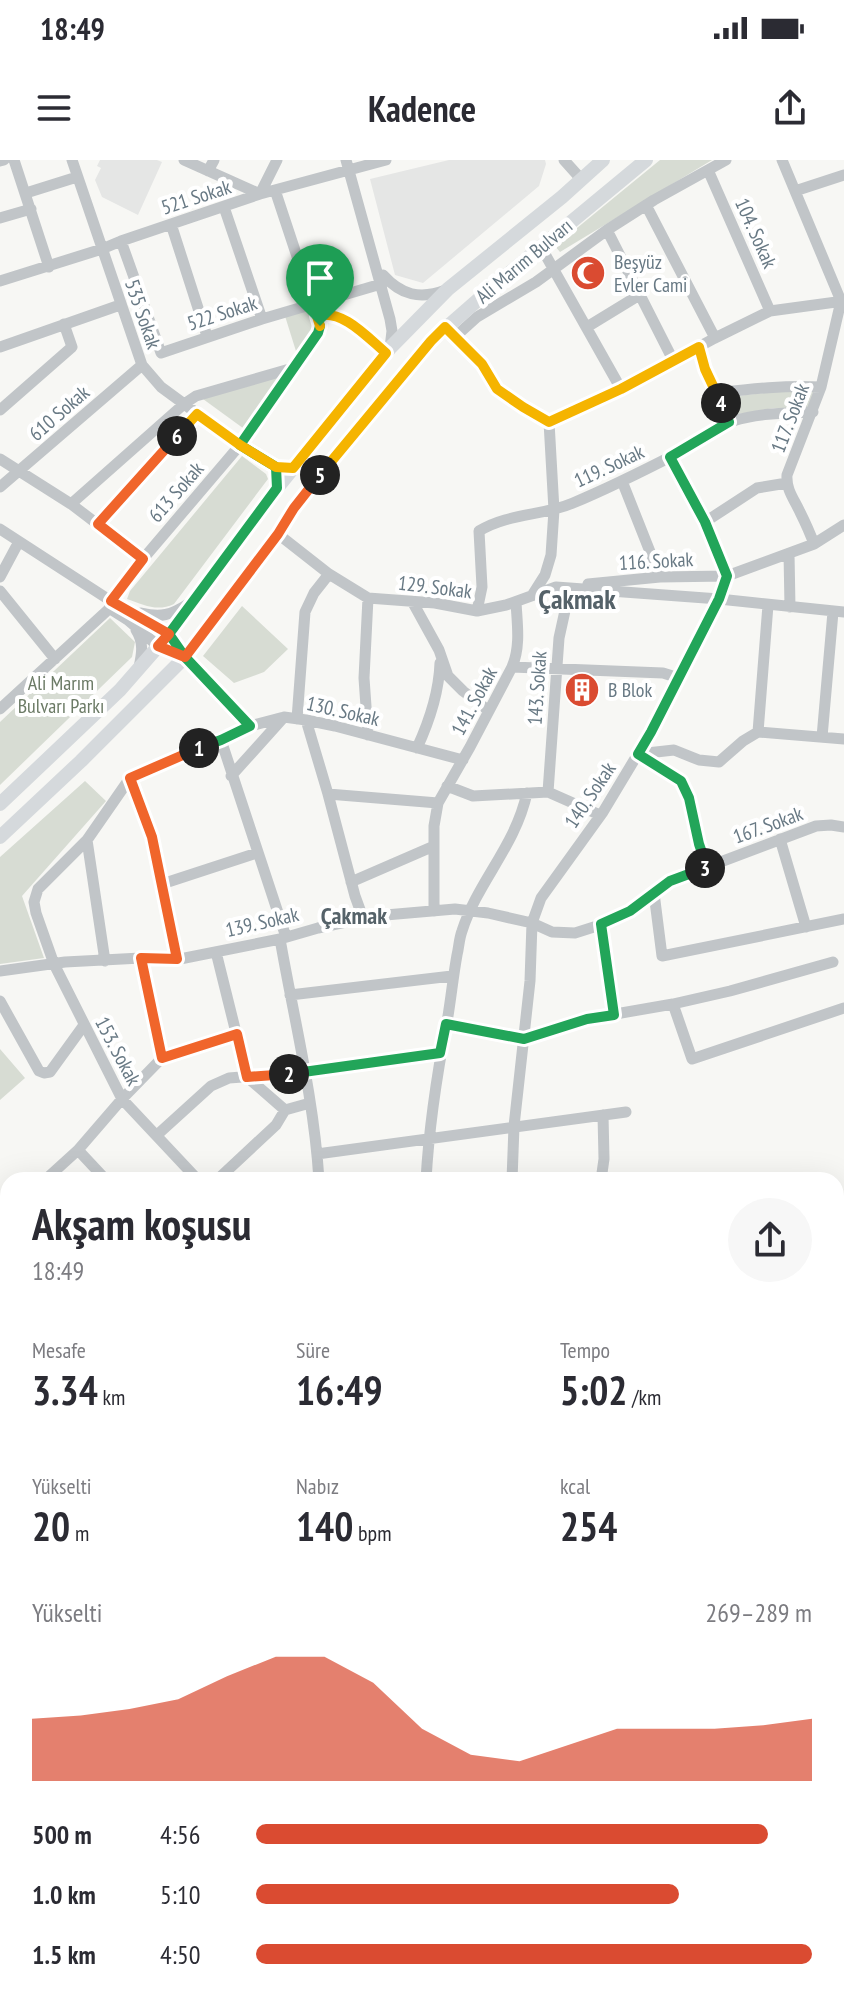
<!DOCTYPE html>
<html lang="tr">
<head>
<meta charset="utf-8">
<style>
  :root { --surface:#fff; --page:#f7f7f7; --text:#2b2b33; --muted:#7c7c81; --accent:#da4b31 }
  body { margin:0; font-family:"PT Sans Narrow",sans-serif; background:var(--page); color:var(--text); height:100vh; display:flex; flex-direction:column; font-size:30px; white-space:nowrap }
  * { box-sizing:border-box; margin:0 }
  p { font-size:26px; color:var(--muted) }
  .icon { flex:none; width:44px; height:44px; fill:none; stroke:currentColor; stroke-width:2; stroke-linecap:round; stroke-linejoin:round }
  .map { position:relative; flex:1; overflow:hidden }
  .drawer { position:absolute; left:0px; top:1012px; width:844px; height:828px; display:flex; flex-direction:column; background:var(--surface); border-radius:24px 24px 0 0; box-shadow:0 8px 32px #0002 }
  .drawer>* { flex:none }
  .pin { position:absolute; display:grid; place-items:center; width:68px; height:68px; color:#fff; margin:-82px -34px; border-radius:50% 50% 50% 0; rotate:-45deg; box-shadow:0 0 8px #0007 }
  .pin .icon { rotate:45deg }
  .km { position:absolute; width:40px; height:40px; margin:-20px; border-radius:50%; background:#222; color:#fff; font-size:22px; line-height:40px; text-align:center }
  .round { display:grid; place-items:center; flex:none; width:84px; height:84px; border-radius:42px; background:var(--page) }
  .head { display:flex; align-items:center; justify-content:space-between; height:136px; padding:0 32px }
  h1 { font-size:44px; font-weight:600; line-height:60px }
  .stats { display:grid; grid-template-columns:repeat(3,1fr); gap:12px; height:136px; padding:8px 32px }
  .stats div { display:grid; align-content:center }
  .stats b { font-size:40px; font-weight:600 }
  .stats small { font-size:22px; font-weight:400 }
  .stats p { font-size:22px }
  .chart { height:224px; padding:16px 32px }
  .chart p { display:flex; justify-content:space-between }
  .chart svg { width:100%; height:144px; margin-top:8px; fill:var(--accent); opacity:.7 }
  ul { padding:0 32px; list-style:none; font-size:26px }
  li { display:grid; grid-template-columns:128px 96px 1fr; align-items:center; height:60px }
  li i { height:20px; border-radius:10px; background:var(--accent) }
  .status { display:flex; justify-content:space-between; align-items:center; height:56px; padding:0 40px; background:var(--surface); direction:ltr }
  .status svg { height:22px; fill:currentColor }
  header { display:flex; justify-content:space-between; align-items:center; height:104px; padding:0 32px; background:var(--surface); font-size:36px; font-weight:600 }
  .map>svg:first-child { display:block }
  .built { fill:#e5e6e5 }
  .green { fill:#d7dcd3 }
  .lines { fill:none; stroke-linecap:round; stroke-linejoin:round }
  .minor { stroke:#c1c5c8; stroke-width:11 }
  .major { stroke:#d5d9dc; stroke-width:14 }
  .split-1-casing { stroke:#fff; stroke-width:16 }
  .split-2-casing { stroke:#fff; stroke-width:16 }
  .split-3-casing { stroke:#fff; stroke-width:16 }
  .split-4-casing { stroke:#fff; stroke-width:16 }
  .split-5-casing { stroke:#fff; stroke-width:16 }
  .split-6-casing { stroke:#fff; stroke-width:16 }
  .split-7-casing { stroke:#fff; stroke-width:16 }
  .split-1 { stroke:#22a559; stroke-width:10 }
  .split-2 { stroke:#f0652b; stroke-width:10 }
  .split-3 { stroke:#22a559; stroke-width:10 }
  .split-4 { stroke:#22a559; stroke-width:10 }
  .split-5 { stroke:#f5b400; stroke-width:10 }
  .split-6 { stroke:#f0652b; stroke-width:10 }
  .split-7 { stroke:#f5b400; stroke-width:10 }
  .labels { text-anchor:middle; stroke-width:8; stroke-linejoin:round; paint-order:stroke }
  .street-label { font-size:20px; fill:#687984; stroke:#fff }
  .poi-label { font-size:20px; fill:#687984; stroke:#fff; text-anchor:start }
  .park-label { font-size:20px; fill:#6c7b66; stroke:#fff }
  .quarter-label { font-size:24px; font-weight:bold; fill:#556269; stroke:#fff }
  .district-label { font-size:28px; font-weight:bold; fill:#556269; stroke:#fff }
</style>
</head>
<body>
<div class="status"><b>18:49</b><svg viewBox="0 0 49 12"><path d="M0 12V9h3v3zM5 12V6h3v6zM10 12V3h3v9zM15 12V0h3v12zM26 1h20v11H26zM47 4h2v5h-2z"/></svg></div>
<header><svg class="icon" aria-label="menu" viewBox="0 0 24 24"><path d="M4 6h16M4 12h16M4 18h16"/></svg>Kadence<svg class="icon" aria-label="share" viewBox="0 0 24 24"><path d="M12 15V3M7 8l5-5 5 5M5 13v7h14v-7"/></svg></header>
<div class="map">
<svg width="844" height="1840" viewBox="0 0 844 1840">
  <rect width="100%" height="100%" fill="#f7f7f4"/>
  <path class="built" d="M100 0H157L162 2 138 55 102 37 95 20 101 8 97 6Z
    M449 0H545L546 4 539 26 423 123 395 115 370 19Z"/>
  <path class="green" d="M660 0H712L560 92 555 86Z
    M313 148 318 167 301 193 296 191 295 188 285 156Z
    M283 215 247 271 203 239Z
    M781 231H814L810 248H774L733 255 728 237Z
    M242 296 266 314 268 319 174 444C157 452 144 445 127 439L130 431Z
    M242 446 288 489 264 512 234 523 203 496Z
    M110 458 135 482 132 497 0 625V562Z
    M85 621 106 641 22 736 44 798 0 804V697Z
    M0 889 25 918 0 940Z"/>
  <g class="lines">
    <path class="minor" d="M14 0 49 107
      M72 0 142 205 161 227 240 285 276 307 293 308
      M184 0 260 34 277 0
      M346 0 390 159 392 171 390 188
      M564 0 581 19
      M782 0 841 141 821 227 787 315C786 330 794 339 800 352 805 362 810 373 814 384
      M0 1 4 0
      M708 10 770 151
      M208 11 214 0
      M795 31 844 15
      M26 33 77 17
      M646 45 715 178
      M224 47 262 159
      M0 58 31 49
      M171 64 207 176
      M607 70 673 200
      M121 81 161 193 262 159 381 124 386 119
      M541 87 621 229
      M383 115C401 135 420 140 446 130
      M0 121 102 89 121 81 260 34 386 0
      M317 156C342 149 368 178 386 193
      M587 167 641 134
      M452 173 482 204 497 229 523 247 549 262 554 350 551 395 545 415 533 434
      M456 176 477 157 536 122 607 70 654 40 726 0
      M0 187 120 145
      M699 187 705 209 729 262
      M716 233C751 229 786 225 821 227
      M0 250 72 187 64 164
      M549 262 621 229 715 178 770 151 844 141
      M0 299 71 344 143 399
      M622 321 660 417
      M0 327 142 205
      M71 344 184 244 196 236 293 208
      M705 362 757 328 787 323
      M98 364 197 254
      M0 369 111 441 169 474 185 497 250 566
      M278 374 329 414 368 438 435 443 477 451 506 445 556 427 719 439 844 452
      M789 393 790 447
      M0 417 16 387
      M588 424 660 417 727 416 814 384 844 365
      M0 431 55 499
      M368 438 364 518 368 575
      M111 441 143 399 240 285 318 173 320 166 275 30
      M412 441 439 490 448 516 463 531 489 551
      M109 448 128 460 158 486 185 497
      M477 451 482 427 479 371C508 353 543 356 573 343 609 328 645 310 680 292 697 283 714 266 733 261 759 253 786 253 813 252
      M141 453C161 458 171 455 188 444
      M136 470C144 482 142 494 139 507
      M512 507C521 486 517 463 516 442
      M0 549 110 448
      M297 559 305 452 314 433 329 414
      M306 560 328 634 355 736 363 758
      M758 572 768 445
      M822 577 833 452
      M221 580 286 777
      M417 588C429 562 439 531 440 503
      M638 594 674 590 699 600 719 602 743 581 758 572 844 579
      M638 595 681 621 689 638 699 684 707 707
      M231 616 284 557
      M130 618 152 677 177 799
      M447 626 473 636 548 632 600 655
      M548 632 559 478 570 428
      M328 634 438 643
      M780 679 806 767
      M87 680 105 801
      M351 722 434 686
      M162 724 257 693
      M654 733 662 796 844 759
      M434 751V666L438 643 470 587 512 507 663 513 679 518
      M601 764 614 855
      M280 779C294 859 314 939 319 1020
      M216 792 247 917
      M141 798 162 898
      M0 811 65 802 141 798 180 799 280 779 318 768 374 756 455 749 488 753 532 763 552 772 575 773 597 766 630 751 670 721 816 666 831 665 844 667
      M290 835 452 816
      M0 841 39 911 44 913 50 912 84 865
      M673 844 692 899 844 848
      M446 864 524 879 587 859 673 844 730 831 833 802
      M247 917 285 950
      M157 975 211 926 229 918 305 912 440 893
      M78 990 106 1020
      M317 994 626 952
      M45 1020 78 990 122 939 162 898 237 874
      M198 1020 122 939 54 804 36 753 34 742 38 729 87 680 130 618 182 594 221 580 250 566 284 557 306 560 335 566 463 600
      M217 1020 276 965 285 950 310 943
      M426 1020C429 966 437 914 447 862 451 839 453 817 457 795 459 787 459 779 462 771 478 721 515 687 527 633
      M512 1020 514 966 530 821 532 763 541 738 603 652 651 572 719 439 727 416 705 362 670 297
      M601 1020 604 999 603 955
      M0 1063 8 1055
      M0 1095 8 1104
      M0 1157 8 1150
      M0 1247 8 1240
      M0 1316 8 1309
      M0 1386 8 1395
      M0 1470 8 1462
      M0 1486 8 1498
      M836 1570 844 1574
      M0 1638 8 1648
      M0 1778 8 1772
      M226 1832 230 1840
      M328 1832 332 1840
      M417 1832 421 1840
      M591 1832 598 1840
      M784 1832 791 1840
      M54 1840 65 1832
      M202 1840 212 1832
      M462 1840 479 1832
      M749 1840 762 1832"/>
    <path class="major" d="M0 644 120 530 169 474 277 328 390 188 448 129 562 37 603 0
      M0 677 81 601 185 497 278 374 294 348 313 324 431 181 495 125 646 0"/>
  </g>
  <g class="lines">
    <g class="split-1-casing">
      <path id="split-1" d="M199 588 221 580 250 566 185 497 169 474 277 328 276 307 240 285 318 173 320 166"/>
    </g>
    <g class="split-2-casing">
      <path id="split-2" d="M199 588 130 618 152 677 177 799 141 798 162 898 237 874 247 917 289 914"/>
    </g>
    <g class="split-3-casing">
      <path id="split-3" d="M289 914 440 893 446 864 524 879 587 859 614 855 601 764 630 751 670 721 705 708"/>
    </g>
    <g class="split-4-casing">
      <path id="split-4" d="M705 708 707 707 699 684 689 638 681 621 638 594 651 572 719 439 727 416 705 362 670 297 729 262 721 243"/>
    </g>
    <g class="split-5-casing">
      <path id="split-5" d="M320 315 431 181 445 167 482 204 497 229 523 247 549 262 621 229 699 187 705 209 721 243"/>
    </g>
    <g class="split-6-casing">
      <path id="split-6" d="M177 276 98 364 143 399 111 441 169 474 158 486 185 497 278 374 294 348 320 315"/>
    </g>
    <g class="split-7-casing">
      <path id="split-7" d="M177 276 197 254 240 285 276 307 293 308 386 193C368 178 342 148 317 156L320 166"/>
    </g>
    <use href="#split-1" class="split-1"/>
    <use href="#split-2" class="split-2"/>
    <use href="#split-3" class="split-3"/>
    <use href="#split-4" class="split-4"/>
    <use href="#split-5" class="split-5"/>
    <use href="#split-6" class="split-6"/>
    <use href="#split-7" class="split-7"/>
  </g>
  <defs>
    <g id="mosque-disc" transform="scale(1.8)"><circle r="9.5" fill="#da4b31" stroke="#fff"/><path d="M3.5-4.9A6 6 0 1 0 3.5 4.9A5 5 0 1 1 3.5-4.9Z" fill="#fff"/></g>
    <g id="building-disc" transform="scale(1.8)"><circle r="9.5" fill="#da4b31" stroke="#fff"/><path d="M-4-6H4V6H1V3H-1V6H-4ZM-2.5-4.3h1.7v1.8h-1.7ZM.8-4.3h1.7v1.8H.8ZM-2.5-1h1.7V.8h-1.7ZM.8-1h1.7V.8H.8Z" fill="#fff"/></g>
  </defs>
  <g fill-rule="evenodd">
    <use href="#mosque-disc" x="588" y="113"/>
    <use href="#building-disc" x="582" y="530"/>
  </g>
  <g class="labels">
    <g class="street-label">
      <text transform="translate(196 37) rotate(-18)" y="7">521 Sokak</text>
      <text transform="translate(756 73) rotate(66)" y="7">104. Sokak</text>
      <text transform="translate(524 101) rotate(-40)" y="7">Ali Marım Bulvarı</text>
      <text transform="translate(222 153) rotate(-18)" y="7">522 Sokak</text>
      <text transform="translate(143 154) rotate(71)" y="7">535 Sokak</text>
      <text transform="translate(59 253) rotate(-41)" y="7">610 Sokak</text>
      <text transform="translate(790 258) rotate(-69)" y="7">117. Sokak</text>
      <text transform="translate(609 306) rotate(-25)" y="7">119. Sokak</text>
      <text transform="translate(176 332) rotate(-49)" y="7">613 Sokak</text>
      <text transform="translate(656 401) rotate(-3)" y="7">116. Sokak</text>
      <text transform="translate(435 427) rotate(7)" y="7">129. Sokak</text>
      <text transform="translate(537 528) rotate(-86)" y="7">143. Sokak</text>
      <text transform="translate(474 541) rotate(-62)" y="7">141. Sokak</text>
      <text transform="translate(343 551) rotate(13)" y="7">130. Sokak</text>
      <text transform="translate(590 635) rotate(-56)" y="7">140. Sokak</text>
      <text transform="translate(768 665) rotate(-20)" y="7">167. Sokak</text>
      <text transform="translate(262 762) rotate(-13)" y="7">139. Sokak</text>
      <text transform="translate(118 891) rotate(62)" y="7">153. Sokak</text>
    </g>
    <g class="poi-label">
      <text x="614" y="109">Beşyüz<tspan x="614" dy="23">Evler Cami</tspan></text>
      <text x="608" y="537">B Blok</text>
    </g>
    <g class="park-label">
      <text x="61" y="530">Ali Marım<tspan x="61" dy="23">Bulvarı Parkı</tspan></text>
    </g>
    <g class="quarter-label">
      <text x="354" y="764">Çakmak</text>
    </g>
    <g class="district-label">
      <text x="577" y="449">Çakmak</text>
    </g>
  </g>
</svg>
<div class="pin" style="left:320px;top:166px;background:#1e9e55"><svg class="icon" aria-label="arrive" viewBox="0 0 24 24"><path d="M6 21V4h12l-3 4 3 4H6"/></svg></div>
<b class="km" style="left:199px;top:588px">1</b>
<b class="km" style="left:289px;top:914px">2</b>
<b class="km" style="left:705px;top:708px">3</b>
<b class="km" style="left:721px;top:243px">4</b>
<b class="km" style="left:320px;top:315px">5</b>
<b class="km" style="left:177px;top:276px">6</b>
<section class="drawer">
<div class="head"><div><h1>Akşam koşusu</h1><p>18:49</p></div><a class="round"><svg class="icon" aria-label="share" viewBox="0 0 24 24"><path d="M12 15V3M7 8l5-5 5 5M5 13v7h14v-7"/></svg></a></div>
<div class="stats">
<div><p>Mesafe</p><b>3.34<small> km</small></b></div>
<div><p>Süre</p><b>16:49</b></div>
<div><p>Tempo</p><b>5:02<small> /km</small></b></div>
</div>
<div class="stats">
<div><p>Yükselti</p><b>20<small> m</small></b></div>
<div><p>Nabız</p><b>140<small> bpm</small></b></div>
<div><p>kcal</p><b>254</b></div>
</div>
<div class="chart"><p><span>Yükselti</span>269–289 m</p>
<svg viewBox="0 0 160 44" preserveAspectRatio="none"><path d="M0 44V25L10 24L20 22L30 19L40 12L50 6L60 6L70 14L80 28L90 36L100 38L110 33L120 28L130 28L140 28L150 27L160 25V44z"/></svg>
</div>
<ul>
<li><b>500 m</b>4:56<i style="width:92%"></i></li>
<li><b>1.0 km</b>5:10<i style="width:76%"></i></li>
<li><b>1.5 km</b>4:50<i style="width:100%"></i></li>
</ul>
</section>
</div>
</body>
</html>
